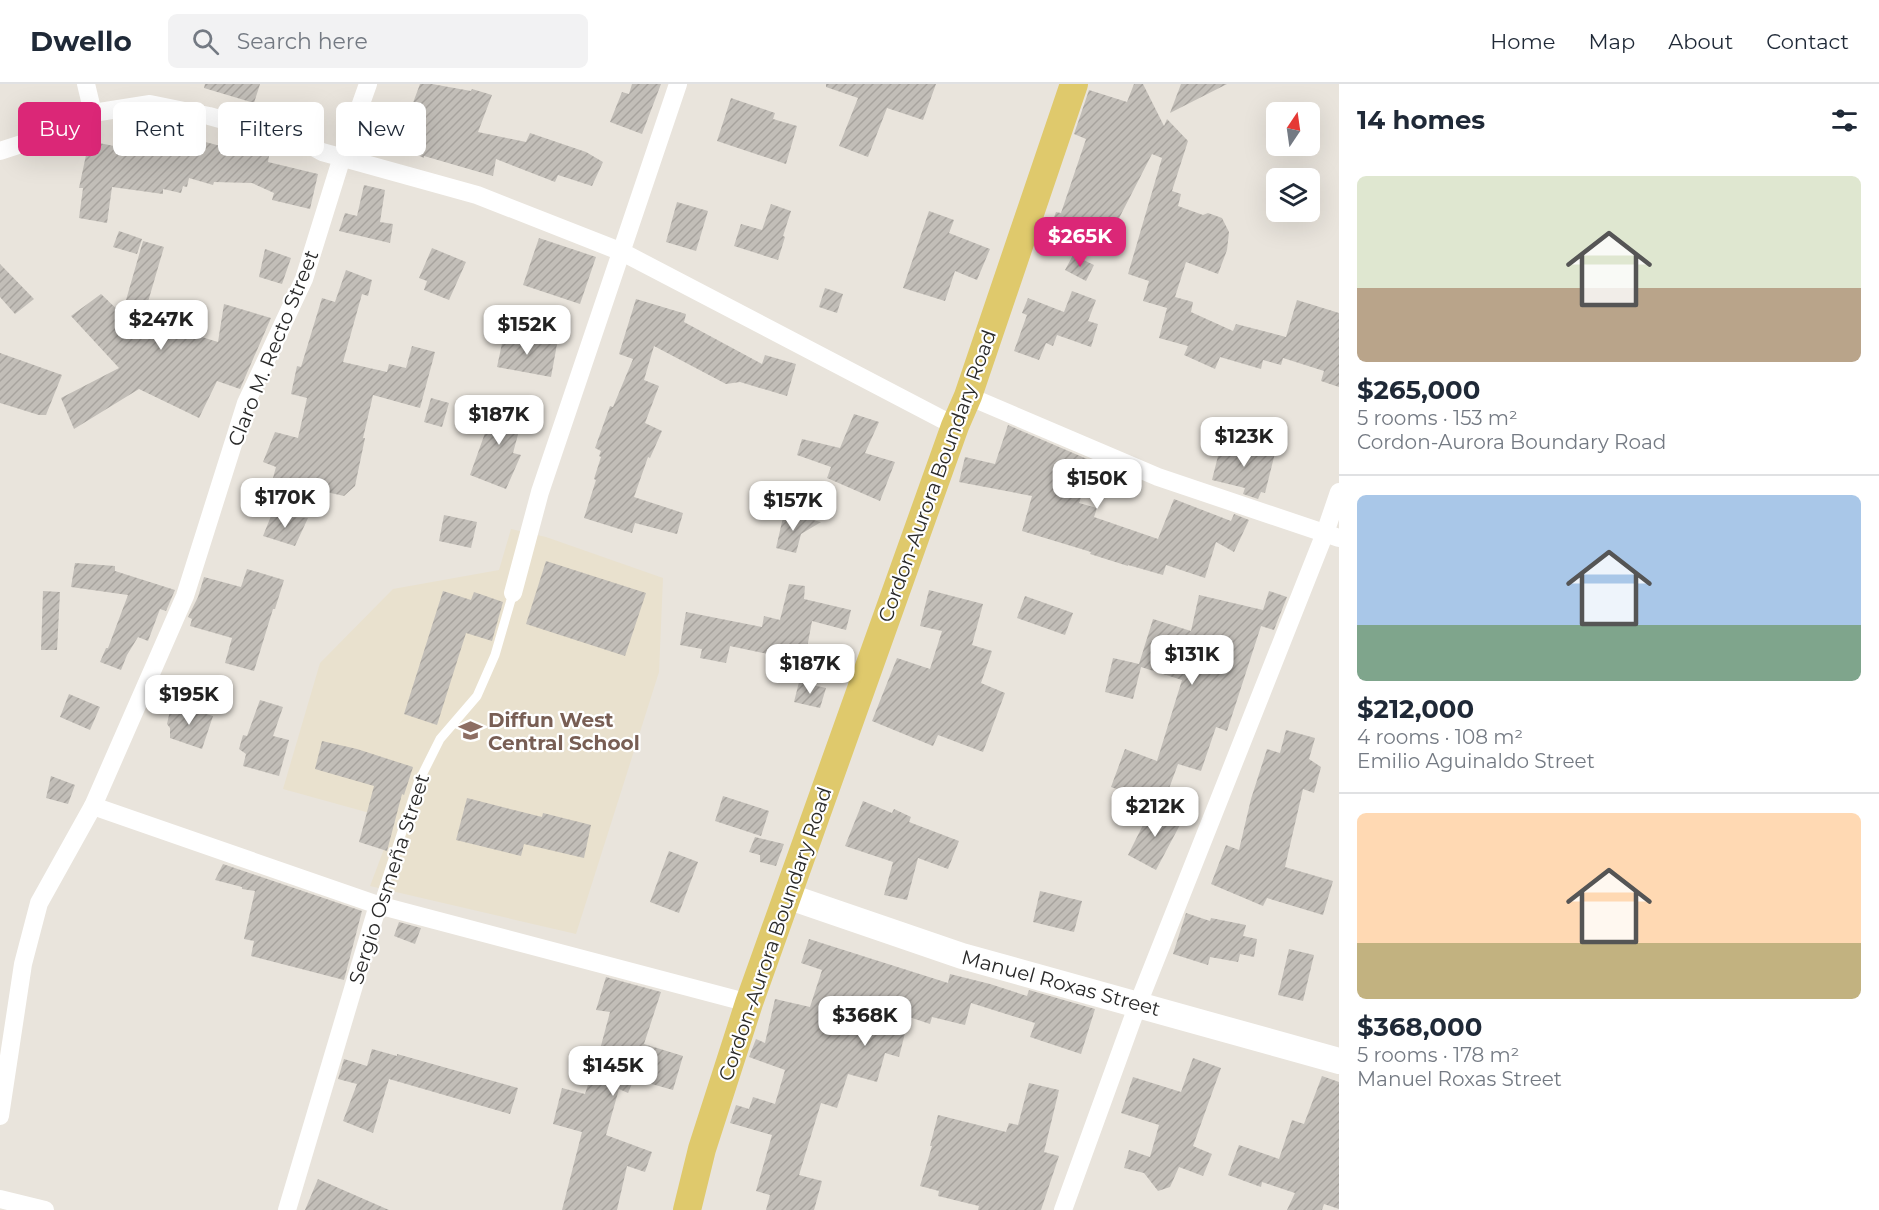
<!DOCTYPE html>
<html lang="en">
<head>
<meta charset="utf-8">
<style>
	body { margin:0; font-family:Montserrat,sans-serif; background:#f2f2f3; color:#1f2937; height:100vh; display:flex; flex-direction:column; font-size:22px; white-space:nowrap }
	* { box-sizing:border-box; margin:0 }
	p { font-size:20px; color:#747a83 }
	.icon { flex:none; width:33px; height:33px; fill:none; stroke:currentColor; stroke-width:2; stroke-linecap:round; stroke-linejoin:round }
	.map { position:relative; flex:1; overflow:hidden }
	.side { display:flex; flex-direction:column; background:#fff; width:540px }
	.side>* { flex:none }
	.banner { position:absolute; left:18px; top:18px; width:570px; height:54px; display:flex; gap:12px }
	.needle { width:39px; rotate:13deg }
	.tools { position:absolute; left:1266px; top:18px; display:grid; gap:12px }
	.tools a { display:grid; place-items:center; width:54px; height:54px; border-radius:9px; background:#fff; box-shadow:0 6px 24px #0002; font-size:30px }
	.price { position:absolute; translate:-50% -51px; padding:0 14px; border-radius:12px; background:#fff; color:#222; font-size:20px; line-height:39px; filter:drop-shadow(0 2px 3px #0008) }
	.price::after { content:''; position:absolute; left:50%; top:36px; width:18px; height:14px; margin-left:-9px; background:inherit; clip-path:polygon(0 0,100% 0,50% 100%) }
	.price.on { background:#db2777; color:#fff }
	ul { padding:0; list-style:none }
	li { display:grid; align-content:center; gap:12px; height:318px; padding:0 18px }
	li+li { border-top:2px solid #e0e1e3 }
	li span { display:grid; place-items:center; height:186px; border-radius:9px; color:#555 }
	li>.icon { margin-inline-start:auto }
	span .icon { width:108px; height:108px; fill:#fffc; stroke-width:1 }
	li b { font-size:26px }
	h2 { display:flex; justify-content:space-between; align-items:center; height:72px; padding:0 18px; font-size:26px }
	.chip { padding:0 21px; border-radius:9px; background:#fff; box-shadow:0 6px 24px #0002; font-size:21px; line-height:54px }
	.chip.on { background:#db2777; color:#fff }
	header { display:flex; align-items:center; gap:36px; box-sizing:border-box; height:84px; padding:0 30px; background:#fff; border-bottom:2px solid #e0e1e3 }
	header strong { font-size:28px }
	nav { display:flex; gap:33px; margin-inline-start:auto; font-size:21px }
	.search { width:420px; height:54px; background:#f2f2f3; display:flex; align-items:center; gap:15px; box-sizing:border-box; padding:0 21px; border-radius:9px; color:#747a83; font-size:22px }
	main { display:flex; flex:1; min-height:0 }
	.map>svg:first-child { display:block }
	.education { fill:#e9e1ce }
	.building { fill:url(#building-hatch) }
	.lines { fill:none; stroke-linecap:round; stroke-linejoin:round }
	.lane { stroke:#fff; stroke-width:9 }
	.street { stroke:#fff; stroke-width:18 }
	.secondary { stroke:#fff; stroke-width:26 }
	.primary { stroke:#dfc96c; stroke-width:28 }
	.labels { text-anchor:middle; stroke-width:4.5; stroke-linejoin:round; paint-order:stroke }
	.street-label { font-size:20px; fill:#292929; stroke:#fff }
	.education-label { font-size:20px; font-weight:bold; fill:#785e54; stroke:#fff; text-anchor:start }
</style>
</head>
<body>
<header>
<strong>Dwello</strong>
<div class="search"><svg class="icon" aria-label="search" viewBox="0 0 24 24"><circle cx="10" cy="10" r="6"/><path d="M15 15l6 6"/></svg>Search here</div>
<nav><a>Home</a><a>Map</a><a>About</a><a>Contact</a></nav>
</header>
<main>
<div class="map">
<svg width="1339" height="1126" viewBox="0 0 1339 1126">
	<defs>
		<pattern id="building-hatch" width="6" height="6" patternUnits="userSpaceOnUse" patternTransform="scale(1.5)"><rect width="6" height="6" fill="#c2beb8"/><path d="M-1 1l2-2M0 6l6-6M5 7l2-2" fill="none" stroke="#a7a39e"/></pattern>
	</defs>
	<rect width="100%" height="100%" fill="#e9e4dc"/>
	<path class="education" d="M 511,445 L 546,453 L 663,494 L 659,588 L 576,850 L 370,802 L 395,736 L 283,705 L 320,579 L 393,505 L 499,486 Z"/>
	<g class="building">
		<path d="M 205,0 L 260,0 L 254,19 L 204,4 Z"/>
		<path d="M 420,0 L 432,0 L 471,7 L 472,5 L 492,11 L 478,48 L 526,58 L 530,49 L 586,68 L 603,78 L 592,102 L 558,91 L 555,98 L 496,75 L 493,92 L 424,72 L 424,74 L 397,62 Z"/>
		<path d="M 632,0 L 661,0 L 642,50 L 610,38 L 622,8 L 629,10 Z"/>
		<path d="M 826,0 L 936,0 L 923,36 L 887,24 L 868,73 L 839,62 L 858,14 L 826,3 Z"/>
		<path d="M 1134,0 L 1143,0 L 1164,42 L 1167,35 L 1188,57 L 1172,107 L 1181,110 L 1178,122 L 1203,131 L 1208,129 L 1222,134 L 1229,148 L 1227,166 L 1218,190 L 1186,178 L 1175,213 L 1193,218 L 1191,228 L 1233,247 L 1236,240 L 1286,253 L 1297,216 L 1339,229 L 1339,303 L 1321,297 L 1324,287 L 1283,274 L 1281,281 L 1263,276 L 1261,285 L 1220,273 L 1215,285 L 1184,271 L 1188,262 L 1159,254 L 1167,224 L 1143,217 L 1149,197 L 1128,190 L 1162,74 L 1152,70 L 1113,146 L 1090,135 L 1075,169 L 1045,157 L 1056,128 L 1061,129 L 1086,55 L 1074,50 L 1089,6 L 1127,18 Z"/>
		<path d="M 1181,0 L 1227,0 L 1170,29 Z"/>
		<path d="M 731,14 L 775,29 L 773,35 L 797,42 L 786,80 L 717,57 Z"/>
		<path d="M 167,48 L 236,66 L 237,58 L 256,62 L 254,69 L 269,72 L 268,78 L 318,90 L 310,125 L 272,116 L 274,109 L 252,99 L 214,98 L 213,101 L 189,94 L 187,103 L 183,102 L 181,109 L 163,105 L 163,110 L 112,103 L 107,139 L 79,134 L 83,104 L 79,104 L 89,57 L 119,63 L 118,66 L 162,71 Z"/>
		<path d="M 364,101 L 385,106 L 380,138 L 393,140 L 390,159 L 339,147 L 345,129 L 357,132 Z"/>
		<path d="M 677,118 L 708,127 L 696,167 L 666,158 Z"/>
		<path d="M 771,120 L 791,127 L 783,152 L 785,153 L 778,176 L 734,162 L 741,140 L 762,146 Z"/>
		<path d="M 929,127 L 954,136 L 949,149 L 990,165 L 977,196 L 955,187 L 945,217 L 903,204 Z"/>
		<path d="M 119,147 L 142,155 L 137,170 L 113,163 Z"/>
		<path d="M 539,154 L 596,173 L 580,220 L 523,201 Z"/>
		<path d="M 143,157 L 164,163 L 143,235 L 218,258 L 224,220 L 271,234 L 240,305 L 217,297 L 199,334 L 139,305 L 74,345 L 61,314 L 119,284 L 71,232 L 101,210 L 122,230 Z"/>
		<path d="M 432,164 L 466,178 L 449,216 L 424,206 L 427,197 L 419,194 Z"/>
		<path d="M 265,165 L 291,174 L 282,200 L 259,193 Z"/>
		<path d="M 1073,171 L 1094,181 L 1086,197 L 1065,186 Z"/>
		<path d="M 0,180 L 34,215 L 15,230 L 0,213 Z"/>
		<path d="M 346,186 L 372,196 L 368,212 L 362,210 L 343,278 L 387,288 L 389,280 L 406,284 L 412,262 L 435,268 L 420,324 L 373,311 L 363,354 L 365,354 L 355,402 L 344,412 L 322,407 L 318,414 L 283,403 L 284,396 L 273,394 L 276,383 L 263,378 L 275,348 L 298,354 L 307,314 L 291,310 L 297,282 L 301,283 L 322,214 L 335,218 Z"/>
		<path d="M 825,204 L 843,210 L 837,229 L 819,223 Z"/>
		<path d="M 1072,207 L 1096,216 L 1088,237 L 1098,240 L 1091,263 L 1057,251 L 1053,262 L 1046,259 L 1039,276 L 1014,267 L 1027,231 L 1022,229 L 1028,214 L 1064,228 Z"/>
		<path d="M 636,215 L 686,230 L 684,238 L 762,280 L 765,271 L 796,280 L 787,312 L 740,298 L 726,300 L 654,262 L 644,296 L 659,302 L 645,339 L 662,347 L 650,374 L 648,373 L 634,413 L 683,429 L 677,450 L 635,439 L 632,449 L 584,434 L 596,396 L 594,395 L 601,373 L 599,372 L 601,367 L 595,364 L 610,322 L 613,323 L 633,275 L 619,270 Z"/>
		<path d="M 504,250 L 557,260 L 551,293 L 497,283 Z"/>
		<path d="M 0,269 L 62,291 L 46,331 L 39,331 L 0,319 Z"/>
		<path d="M 431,314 L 449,319 L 442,343 L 424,338 Z"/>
		<path d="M 490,318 L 524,328 L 513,369 L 521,371 L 506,405 L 470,391 L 485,349 L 482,349 Z"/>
		<path d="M 854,330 L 879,338 L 865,369 L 895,378 L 880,417 L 827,394 L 831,383 L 797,371 L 802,355 L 840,364 Z"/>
		<path d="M 1008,341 L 1094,378 L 1079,419 L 1097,424 L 1094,433 L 1158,455 L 1174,415 L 1231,437 L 1234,430 L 1249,436 L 1234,468 L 1216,458 L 1205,494 L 1166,481 L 1163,491 L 1128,481 L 1128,482 L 1090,470 L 1091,468 L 1022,447 L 1032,412 L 959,398 L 965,373 L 995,380 Z"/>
		<path d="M 1222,356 L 1275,369 L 1265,409 L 1261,408 L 1258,415 L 1243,410 L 1245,404 L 1212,396 Z"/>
		<path d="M 784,429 L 821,438 L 801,450 L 796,469 L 776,464 Z"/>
		<path d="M 444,431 L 477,438 L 471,464 L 439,457 Z"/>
		<path d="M 271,432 L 308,434 L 295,462 L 263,452 Z"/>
		<path d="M 546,477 L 646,509 L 625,572 L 526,540 Z"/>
		<path d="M 75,479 L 115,482 L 115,487 L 175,506 L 166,527 L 160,525 L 148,557 L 138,553 L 127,571 L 121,586 L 100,578 L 106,564 L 108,564 L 128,511 L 71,503 Z"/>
		<path d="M 247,485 L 284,496 L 275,525 L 273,525 L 254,587 L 225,579 L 232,554 L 190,542 L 192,535 L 188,533 L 198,513 L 204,493 L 241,503 Z"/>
		<path d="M 789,500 L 805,502 L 804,515 L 851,526 L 846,546 L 812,537 L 807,564 L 798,566 L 796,576 L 730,562 L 726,579 L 700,574 L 702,565 L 680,561 L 686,528 L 762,543 L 764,532 L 780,536 Z"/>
		<path d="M 929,506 L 983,520 L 972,561 L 992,567 L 981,599 L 1005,609 L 983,668 L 938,651 L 933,662 L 872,637 L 897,574 L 930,585 L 942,547 L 920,542 Z"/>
		<path d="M 43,507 L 60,508 L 57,566 L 41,566 Z"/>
		<path d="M 443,507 L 471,516 L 474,508 L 503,518 L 492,557 L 466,549 L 437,641 L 404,630 Z"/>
		<path d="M 1269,507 L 1287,513 L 1274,546 L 1261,542 L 1227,647 L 1216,643 L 1201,687 L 1178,680 L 1163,721 L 1111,703 L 1125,665 L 1157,677 L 1182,596 L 1141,583 L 1133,615 L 1105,608 L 1113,574 L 1139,580 L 1153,535 L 1191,547 L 1199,511 L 1263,526 Z"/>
		<path d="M 1025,512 L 1073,529 L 1065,551 L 1017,534 Z"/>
		<path d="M 799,598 L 826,604 L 820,624 L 794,618 Z"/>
		<path d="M 69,610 L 100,623 L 90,646 L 60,633 Z"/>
		<path d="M 260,616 L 283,623 L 273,652 L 289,656 L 279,692 L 243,682 L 246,670 L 239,665 L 243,651 L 247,652 Z"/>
		<path d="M 171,622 L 179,622 L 213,632 L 202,665 L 170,654 L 170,644 L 167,640 Z"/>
		<path d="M 1286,646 L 1315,654 L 1309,675 L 1321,683 L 1314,709 L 1303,705 L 1285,783 L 1333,797 L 1323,831 L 1267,814 L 1263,822 L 1211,800 L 1226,761 L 1239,766 L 1251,715 L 1267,665 L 1280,669 Z"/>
		<path d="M 322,657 L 357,665 L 413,683 L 404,711 L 402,710 L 387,767 L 359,758 L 374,702 L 315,685 Z"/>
		<path d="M 51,692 L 75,701 L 68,720 L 46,714 Z"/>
		<path d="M 723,712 L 769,727 L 761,752 L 715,737 Z"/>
		<path d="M 467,714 L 542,733 L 543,729 L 591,741 L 584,774 L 524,760 L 521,772 L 456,756 Z"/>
		<path d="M 863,717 L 892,729 L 894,725 L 911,733 L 909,738 L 959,757 L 948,785 L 918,774 L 907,816 L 884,811 L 893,778 L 845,762 Z"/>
		<path d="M 1153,721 L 1182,737 L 1156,786 L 1128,771 Z"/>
		<path d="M 755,753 L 784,760 L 776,782 L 760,778 L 760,771 L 749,768 Z"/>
		<path d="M 669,767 L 698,778 L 679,829 L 650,818 Z"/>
		<path d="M 223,780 L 362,827 L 344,896 L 251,872 L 254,857 L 244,855 L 255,807 L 242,805 L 242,803 L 215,796 Z"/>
		<path d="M 1040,807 L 1082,817 L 1074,848 L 1033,838 Z"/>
		<path d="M 1186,829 L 1210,837 L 1211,834 L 1246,841 L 1243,852 L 1257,855 L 1254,873 L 1240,870 L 1238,878 L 1210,873 L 1208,881 L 1173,870 Z"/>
		<path d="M 399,838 L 421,844 L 415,860 L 394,852 Z"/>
		<path d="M 809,855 L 948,899 L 950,890 L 990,900 L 1027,912 L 1029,906 L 1095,925 L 1081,970 L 1030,953 L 1035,939 L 971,919 L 965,941 L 932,933 L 930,940 L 909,933 L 899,973 L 885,969 L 877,998 L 848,990 L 837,1024 L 821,1019 L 799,1091 L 822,1097 L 814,1126 L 766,1126 L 770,1111 L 756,1107 L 772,1051 L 730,1039 L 736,1021 L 749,1025 L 753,1013 L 775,1020 L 785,986 L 749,973 L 756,955 L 765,959 L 775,915 L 810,923 L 822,886 L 801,879 Z"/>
		<path d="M 1289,865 L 1314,871 L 1303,917 L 1278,911 Z"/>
		<path d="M 606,893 L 661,908 L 644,960 L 683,972 L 673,1006 L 634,995 L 628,1009 L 619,1005 L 606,1051 L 652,1068 L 645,1088 L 627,1082 L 617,1126 L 562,1126 L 582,1048 L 553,1040 L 562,1004 L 585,1010 L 597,973 L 598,973 L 610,928 L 596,926 Z"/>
		<path d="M 372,965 L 397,972 L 397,970 L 518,1004 L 510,1030 L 389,995 L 373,1049 L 343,1037 L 357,1000 L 338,995 L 344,975 L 367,982 Z"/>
		<path d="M 1193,974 L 1221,984 L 1193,1062 L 1212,1070 L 1203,1092 L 1179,1083 L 1170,1103 L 1158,1107 L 1144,1089 L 1124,1084 L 1129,1066 L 1150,1073 L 1159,1041 L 1121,1029 L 1133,993 L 1181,1008 Z"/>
		<path d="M 1322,992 L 1339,998 L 1339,1125 L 1324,1120 L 1322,1126 L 1287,1126 L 1295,1109 L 1262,1098 L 1261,1103 L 1228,1091 L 1239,1061 L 1279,1075 L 1292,1036 L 1304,1040 Z"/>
		<path d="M 1029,999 L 1059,1006 L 1044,1068 L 1059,1072 L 1041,1126 L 978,1126 L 979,1122 L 938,1112 L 939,1107 L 920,1102 L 932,1062 L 930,1062 L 938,1031 L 1006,1048 L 1009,1039 L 1018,1041 Z"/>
		<path d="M 318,1095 L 389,1126 L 305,1126 Z"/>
	</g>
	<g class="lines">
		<path class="lane" d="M 378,821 L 418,699 L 440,655 L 477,612 L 495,571 L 513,509"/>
		<g class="street">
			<path d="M 86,0 L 93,29"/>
			<path d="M 0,67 L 40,54 L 93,29 L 150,20 L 209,32 L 267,48 L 281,55 L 313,63 L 322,68 L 477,111 L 622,168 L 955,342"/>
			<path d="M 968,312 L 1158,393 L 1339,454"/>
			<path d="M 513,509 L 540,408 L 678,0"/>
			<path d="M 93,722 L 378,821 L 749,919"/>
			<path d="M 0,1032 L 23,880 L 39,819 L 93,722 L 185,512 L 246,319 L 304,195 L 342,73 L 368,0"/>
			<path d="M 0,1115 L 45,1126"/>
			<path d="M 287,1126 L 378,821"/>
			<path d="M 1063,1126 L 1138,920 L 1325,449 L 1339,408"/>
		</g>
		<path class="secondary" d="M 787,812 L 962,872 L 1339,977"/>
		<path class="primary" d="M 687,1126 L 702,1065 L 749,919 L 955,342 L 968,312 L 1074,0"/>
	</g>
	<defs>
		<symbol id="school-bare" viewBox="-9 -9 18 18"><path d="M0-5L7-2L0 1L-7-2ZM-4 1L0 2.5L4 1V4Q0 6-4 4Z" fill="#8d6e63" stroke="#fff" stroke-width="2.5" paint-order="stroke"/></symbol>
	</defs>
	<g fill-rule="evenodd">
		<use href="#school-bare" x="454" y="630" width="33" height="33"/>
	</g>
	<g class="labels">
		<g class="street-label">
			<text transform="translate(273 264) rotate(-68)" y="7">Claro M. Recto Street</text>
			<text transform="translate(937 392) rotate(-70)" y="7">Cordon-Aurora Boundary Road</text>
			<text transform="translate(389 795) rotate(-72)" y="7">Sergio Osmeña Street</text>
			<text transform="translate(775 850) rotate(-71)" y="7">Cordon-Aurora Boundary Road</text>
			<text transform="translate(1061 899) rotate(15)" y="7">Manuel Roxas Street</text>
		</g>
		<g class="education-label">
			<text x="488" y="643">Diffun West<tspan x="488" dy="23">Central School</tspan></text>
		</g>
	</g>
</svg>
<div class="tools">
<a><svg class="needle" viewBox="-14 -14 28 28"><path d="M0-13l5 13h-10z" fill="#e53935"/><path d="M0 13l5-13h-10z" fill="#747a83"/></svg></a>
<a><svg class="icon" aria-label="layers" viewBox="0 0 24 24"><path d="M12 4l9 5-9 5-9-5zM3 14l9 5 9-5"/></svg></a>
</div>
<b class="price on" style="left:1080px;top:184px">$265K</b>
<b class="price" style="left:161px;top:267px">$247K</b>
<b class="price" style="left:527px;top:272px">$152K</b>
<b class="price" style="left:499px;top:362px">$187K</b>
<b class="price" style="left:1244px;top:384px">$123K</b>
<b class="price" style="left:1097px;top:426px">$150K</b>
<b class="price" style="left:285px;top:445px">$170K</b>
<b class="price" style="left:793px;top:448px">$157K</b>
<b class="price" style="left:1192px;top:602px">$131K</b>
<b class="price" style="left:810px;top:611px">$187K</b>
<b class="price" style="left:189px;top:642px">$195K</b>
<b class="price" style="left:1155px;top:754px">$212K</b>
<b class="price" style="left:865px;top:963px">$368K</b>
<b class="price" style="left:613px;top:1013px">$145K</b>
<div class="banner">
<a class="chip on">Buy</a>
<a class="chip">Rent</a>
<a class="chip">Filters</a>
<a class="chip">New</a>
</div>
</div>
<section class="side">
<h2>14 homes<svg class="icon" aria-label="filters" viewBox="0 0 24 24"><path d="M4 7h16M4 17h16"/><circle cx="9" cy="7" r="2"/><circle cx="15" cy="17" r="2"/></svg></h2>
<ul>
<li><span style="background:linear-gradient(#dfe7d0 60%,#b9a48a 0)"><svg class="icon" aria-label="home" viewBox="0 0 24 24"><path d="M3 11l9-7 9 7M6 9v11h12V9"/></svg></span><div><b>$265,000</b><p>5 rooms · 153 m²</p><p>Cordon-Aurora Boundary Road</p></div></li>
<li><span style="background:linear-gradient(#a9c7e8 70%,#7fa58c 0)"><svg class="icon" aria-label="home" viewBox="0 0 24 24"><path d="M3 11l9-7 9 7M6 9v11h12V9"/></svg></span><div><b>$212,000</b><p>4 rooms · 108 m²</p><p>Emilio Aguinaldo Street</p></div></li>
<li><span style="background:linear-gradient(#ffd9b3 70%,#c2b280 0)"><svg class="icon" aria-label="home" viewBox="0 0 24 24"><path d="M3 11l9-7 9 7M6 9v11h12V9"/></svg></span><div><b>$368,000</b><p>5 rooms · 178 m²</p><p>Manuel Roxas Street</p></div></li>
</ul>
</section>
</main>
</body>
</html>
